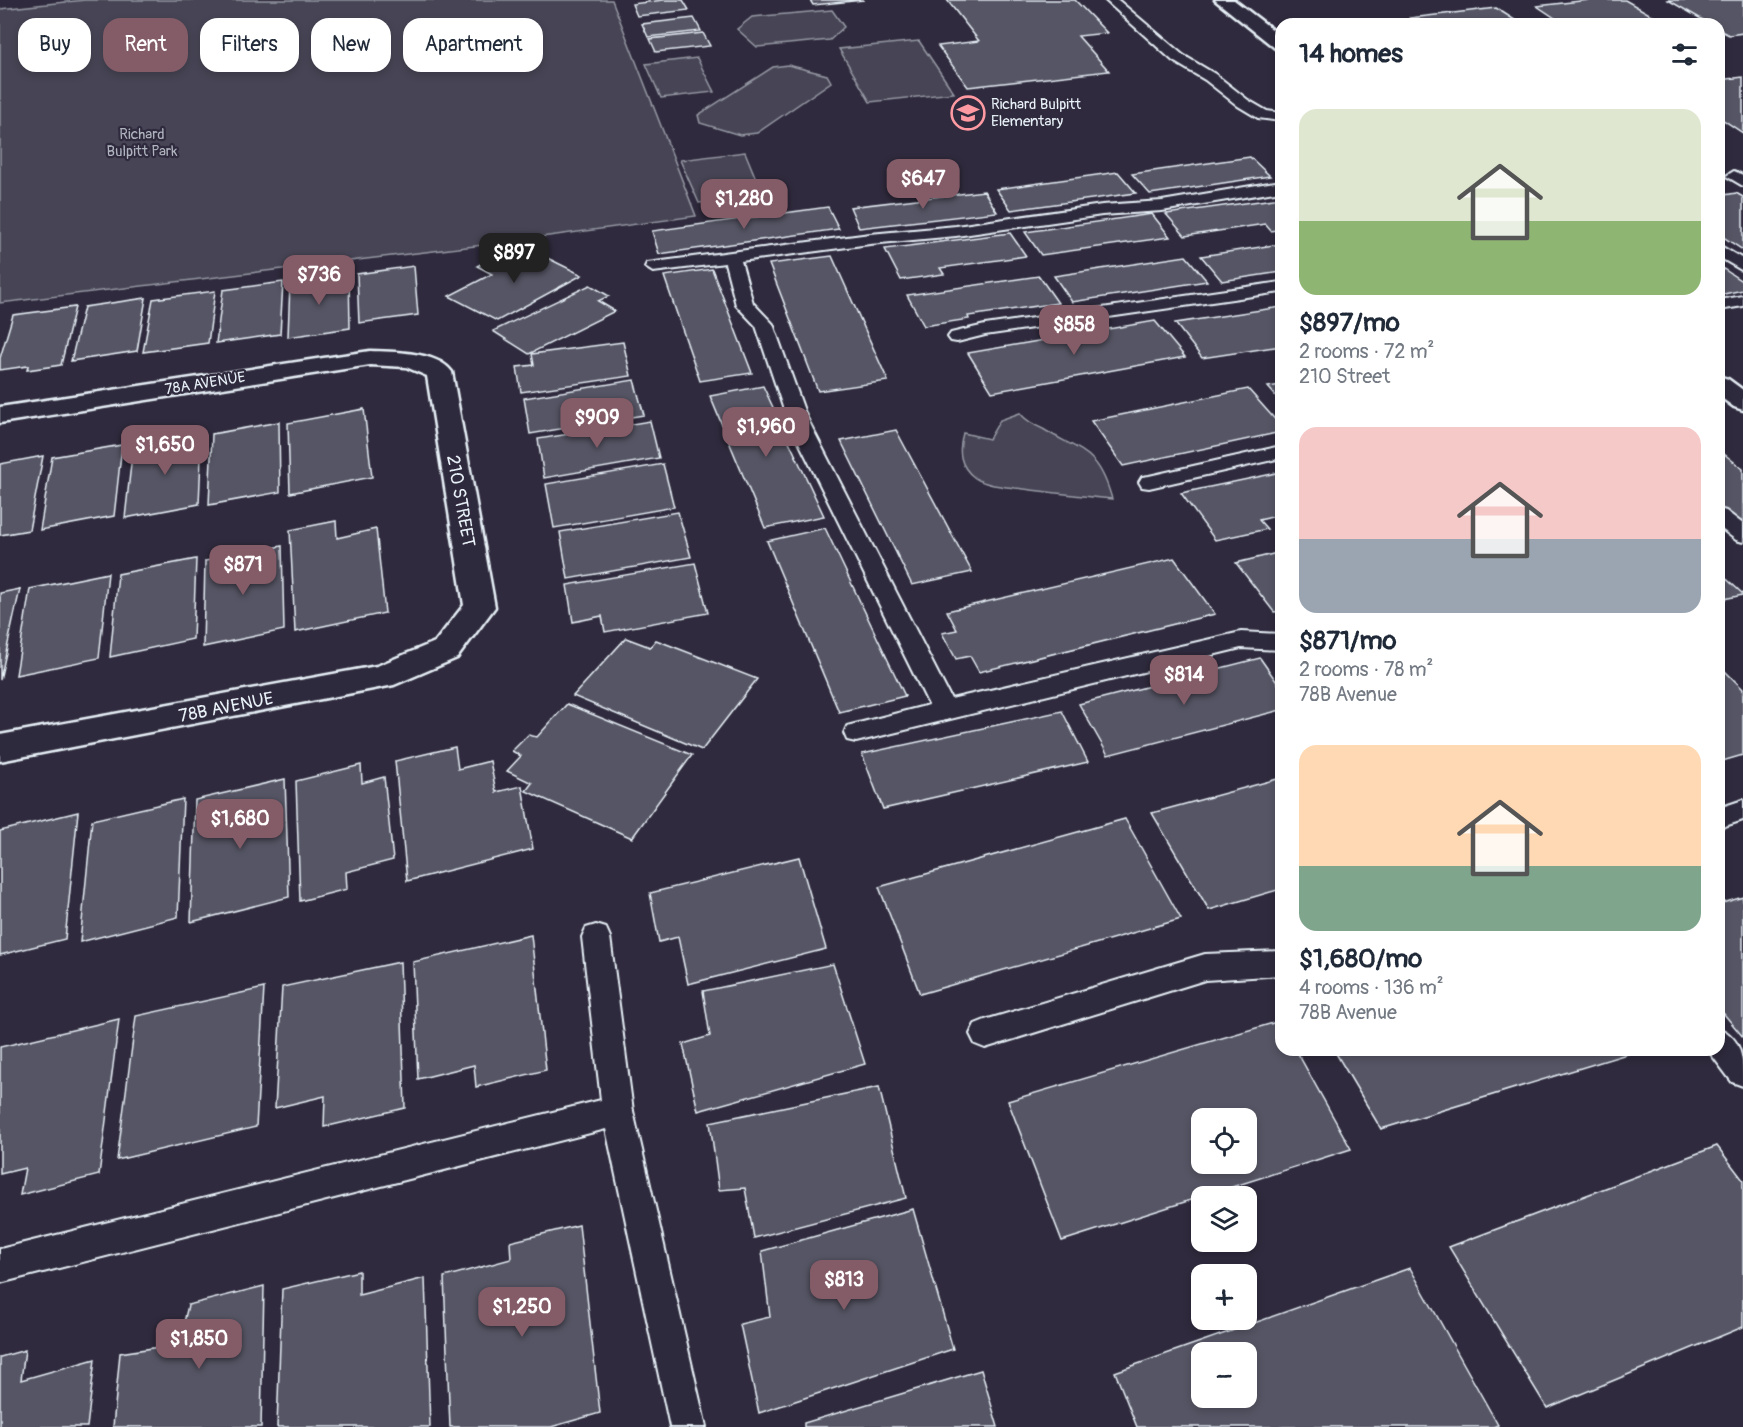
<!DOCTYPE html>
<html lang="en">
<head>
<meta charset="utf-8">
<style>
	body { margin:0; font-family:Pangolin,sans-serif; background:#f2f2f3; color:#1f2937; height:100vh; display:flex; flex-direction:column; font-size:22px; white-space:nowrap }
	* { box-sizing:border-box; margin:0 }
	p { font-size:20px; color:#747a83 }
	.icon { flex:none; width:33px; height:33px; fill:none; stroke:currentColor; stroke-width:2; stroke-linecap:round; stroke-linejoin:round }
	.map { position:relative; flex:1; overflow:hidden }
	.drawer { position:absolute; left:1275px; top:18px; width:450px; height:1038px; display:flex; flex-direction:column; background:#fff; border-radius:18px; box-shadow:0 3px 9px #0003 }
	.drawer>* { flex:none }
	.top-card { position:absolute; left:18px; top:18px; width:570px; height:54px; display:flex; gap:12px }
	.buttons { position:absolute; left:1191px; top:1108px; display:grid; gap:12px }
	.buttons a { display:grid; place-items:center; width:66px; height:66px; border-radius:12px; background:#fff; box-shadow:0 3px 9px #0003; font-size:30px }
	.price { position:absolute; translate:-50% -51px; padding:0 14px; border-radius:12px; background:#845c67; color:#fff; font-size:20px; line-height:39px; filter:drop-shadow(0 2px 3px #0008) }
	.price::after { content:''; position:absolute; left:50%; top:36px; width:18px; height:14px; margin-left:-9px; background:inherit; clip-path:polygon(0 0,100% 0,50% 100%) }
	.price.current { background:#222; color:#fff }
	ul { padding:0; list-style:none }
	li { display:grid; align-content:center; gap:12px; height:318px; padding:0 24px }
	li span { display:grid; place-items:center; height:186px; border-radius:18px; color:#555 }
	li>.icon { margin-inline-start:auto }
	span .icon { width:108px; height:108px; fill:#fffc; stroke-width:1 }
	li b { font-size:26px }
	h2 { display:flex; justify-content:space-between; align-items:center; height:72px; padding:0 24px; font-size:26px }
	.pill { padding:0 21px; border-radius:18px; background:#fff; box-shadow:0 3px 9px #0003; font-size:21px; line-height:54px }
	.pill.current { background:#845c67; color:#fff }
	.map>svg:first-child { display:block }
	.green { fill:#464455; stroke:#979aa6; stroke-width:1.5 }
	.building { fill:#575565; stroke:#e8f1f8; stroke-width:1.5; fill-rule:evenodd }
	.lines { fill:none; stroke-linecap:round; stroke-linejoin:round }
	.lane-casing { stroke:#e8f1f8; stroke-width:4 }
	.street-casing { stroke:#e8f1f8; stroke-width:5 }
	.secondary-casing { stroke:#e8f1f8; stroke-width:5 }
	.lane { fill:#2f2a3d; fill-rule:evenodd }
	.street { fill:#2f2a3d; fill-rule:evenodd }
	.secondary { fill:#2f2a3d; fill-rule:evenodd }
	.labels { text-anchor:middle; stroke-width:4.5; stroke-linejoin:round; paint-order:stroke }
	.far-poi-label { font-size:15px; fill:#e8f1f8; stroke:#2f2a3d; text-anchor:start }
	.far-park-label { font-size:15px; fill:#afb4bf; stroke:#2f2a3d }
	.far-street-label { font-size:15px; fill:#e8f1f8; stroke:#2f2a3d }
	.street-label { font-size:18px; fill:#e8f1f8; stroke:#2f2a3d }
</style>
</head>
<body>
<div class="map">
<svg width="1743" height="1427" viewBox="0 0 1743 1427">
	<rect width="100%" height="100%" fill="#2f2a3d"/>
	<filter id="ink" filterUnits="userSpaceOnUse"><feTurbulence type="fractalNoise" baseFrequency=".0167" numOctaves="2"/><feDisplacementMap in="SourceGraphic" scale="12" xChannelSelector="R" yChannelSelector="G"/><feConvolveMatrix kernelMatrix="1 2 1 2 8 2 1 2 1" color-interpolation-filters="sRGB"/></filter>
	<g filter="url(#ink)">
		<g class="green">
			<path d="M 85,0 L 612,0 L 696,216 L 475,246 L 0,303 L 0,9 Z"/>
			<path d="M 832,10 L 844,27 L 830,40 L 757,47 L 737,29 L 752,17 Z"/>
			<path d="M 919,41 L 954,93 L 870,102 L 839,49 Z"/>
			<path d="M 697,58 L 714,92 L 661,98 L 646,64 Z"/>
			<path d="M 788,65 L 827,75 L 831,82 L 757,133 L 740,135 L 700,123 L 698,115 L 773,67 Z"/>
			<path d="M 745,152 L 761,191 L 752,197 L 699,203 L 680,160 Z"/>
			<path d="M 1020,413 C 1026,421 1034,425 1043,429 C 1082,453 1098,449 1112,499 C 1079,496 1048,492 1015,488 C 1002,486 987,486 975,478 C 959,466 958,451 963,433 L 989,439 L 1000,420 Z"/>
		</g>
		<g class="building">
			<path d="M 663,0 L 683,0 L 689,10 L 637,16 L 632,4 Z"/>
			<path d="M 810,0 L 864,0 L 813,5 Z"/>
			<path d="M 947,0 L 1075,0 L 1107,33 L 1078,36 L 1109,71 L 968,87 L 938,46 L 979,41 Z"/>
			<path d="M 1589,0 L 1625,0 L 1667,24 L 1564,24 L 1537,6 Z"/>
			<path d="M 1668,0 L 1743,0 L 1743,33 L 1729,35 L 1719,30 L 1719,24 L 1710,24 Z"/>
			<path d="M 1496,8 L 1521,24 L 1419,24 L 1410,18 Z"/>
			<path d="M 694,18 L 701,31 L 648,37 L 642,24 Z"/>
			<path d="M 703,33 L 710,46 L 656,52 L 650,39 Z"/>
			<path d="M 1743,77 L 1743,133 L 1719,117 L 1719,80 Z"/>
			<path d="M 1250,157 L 1270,176 L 1150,194 L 1132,174 Z"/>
			<path d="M 1118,172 L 1136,193 L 1011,210 L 996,189 Z"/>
			<path d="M 984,191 L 997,212 L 859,228 L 850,207 Z"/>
			<path d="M 1736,193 L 1743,197 L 1743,250 L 1719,234 L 1719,196 Z"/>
			<path d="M 1281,198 L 1281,229 L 1271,231 L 1265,224 L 1185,236 L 1166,214 Z"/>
			<path d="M 828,207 L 839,229 L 659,254 L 652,231 Z"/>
			<path d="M 1152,214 L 1170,237 L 1041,255 L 1025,232 Z"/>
			<path d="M 1010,233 L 1026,256 L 940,268 L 944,274 L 901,280 L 885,249 Z"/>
			<path d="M 1281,244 L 1281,272 L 1222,281 L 1201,256 Z"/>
			<path d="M 529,249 L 582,275 L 497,321 L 449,296 L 492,274 L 477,266 L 493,257 L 504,263 Z"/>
			<path d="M 832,256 L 888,381 L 818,391 L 769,264 Z"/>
			<path d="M 1186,256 L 1207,281 L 1072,302 L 1054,276 Z"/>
			<path d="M 414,266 L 418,315 L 359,323 L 357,274 Z"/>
			<path d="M 1719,266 L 1743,282 L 1743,290 L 1719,295 Z"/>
			<path d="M 712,269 L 752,373 L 700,381 L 664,276 Z"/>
			<path d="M 349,275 L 350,328 L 288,337 L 290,283 Z"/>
			<path d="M 1039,276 L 1058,303 L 968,316 L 969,319 L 924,326 L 907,295 Z"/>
			<path d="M 283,282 L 280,334 L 216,343 L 223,290 Z"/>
			<path d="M 590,285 L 609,296 L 598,301 L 615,311 L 529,354 L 493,331 Z"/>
			<path d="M 215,291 L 208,343 L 143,352 L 153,299 Z"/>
			<path d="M 146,298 L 137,351 L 71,361 L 84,307 Z"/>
			<path d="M 75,307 L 61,365 L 27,370 L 28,366 L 0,370 L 0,358 L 13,315 Z"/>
			<path d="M 1281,307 L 1281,346 L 1202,358 L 1175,323 Z"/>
			<path d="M 1155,321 L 1185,357 L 992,392 L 968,353 Z"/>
			<path d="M 623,342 L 631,376 L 521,392 L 517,367 L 534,365 L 532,354 Z"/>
			<path d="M 634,380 L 644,415 L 530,434 L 524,398 Z"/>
			<path d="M 1281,385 L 1281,402 L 1268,387 Z"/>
			<path d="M 763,386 L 824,516 L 765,528 L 710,396 Z"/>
			<path d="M 1248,389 L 1281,426 L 1281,432 L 1123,466 L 1091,421 Z"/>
			<path d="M 364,409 L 372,477 L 290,493 L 288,423 Z"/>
			<path d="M 650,421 L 659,458 L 544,478 L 538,439 Z"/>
			<path d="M 279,422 L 280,492 L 209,505 L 212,434 Z"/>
			<path d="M 896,430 L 972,572 L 912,585 L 841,441 Z"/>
			<path d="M 202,434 L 199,504 L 125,518 L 133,446 Z"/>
			<path d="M 122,445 L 114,516 L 40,530 L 52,457 Z"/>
			<path d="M 1719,450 L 1743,469 L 1743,532 L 1719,512 Z"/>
			<path d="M 43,456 L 29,530 L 0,535 L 0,464 Z"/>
			<path d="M 663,464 L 674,507 L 554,528 L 546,484 Z"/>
			<path d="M 1281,472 L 1281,515 L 1259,520 L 1267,529 L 1215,540 L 1181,493 Z"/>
			<path d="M 678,512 L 691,557 L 568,579 L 560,532 Z"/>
			<path d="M 336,521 L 337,538 L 376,529 L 385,613 L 295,632 L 290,530 Z"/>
			<path d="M 825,528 L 905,696 L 839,712 L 767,541 Z"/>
			<path d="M 282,546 L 284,630 L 203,647 L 205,561 Z"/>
			<path d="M 1281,552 L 1281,611 L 1274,612 L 1236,563 Z"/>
			<path d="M 1174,558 L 1215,614 L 979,672 L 970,656 L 956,659 L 942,633 L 957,630 L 947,611 Z"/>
			<path d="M 196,559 L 193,639 L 110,657 L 118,574 Z"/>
			<path d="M 695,563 L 708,613 L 605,632 L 602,616 L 573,622 L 567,585 Z"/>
			<path d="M 1719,572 L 1743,594 L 1743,595 L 1719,600 Z"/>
			<path d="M 108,573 L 99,658 L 16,675 L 30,589 Z"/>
			<path d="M 20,589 L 0,680 L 0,593 Z"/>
			<path d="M 626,638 L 650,647 L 656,640 L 757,679 L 702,750 L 573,696 Z"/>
			<path d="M 1260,658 L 1281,688 L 1281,710 L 1108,755 L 1079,704 Z"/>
			<path d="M 1719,665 L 1743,689 L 1743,755 L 1719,762 Z"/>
			<path d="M 567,704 L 692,755 L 632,838 L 526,791 L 532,783 L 507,771 L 521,756 L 512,751 L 528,735 L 537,737 Z"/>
			<path d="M 1062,711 L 1088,762 L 883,809 L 862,754 Z"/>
			<path d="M 455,747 L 458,769 L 490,761 L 496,792 L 522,786 L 533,849 L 407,881 L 395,761 Z"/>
			<path d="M 361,765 L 362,783 L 384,777 L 393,860 L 346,872 L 347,889 L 300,901 L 296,781 Z"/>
			<path d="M 1281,778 L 1281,889 L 1209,910 L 1152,813 Z"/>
			<path d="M 285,779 L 289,897 L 191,922 L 195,800 Z"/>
			<path d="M 183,799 L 178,917 L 80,942 L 92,820 Z"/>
			<path d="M 78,812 L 65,939 L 0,955 L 0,831 Z"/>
			<path d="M 1125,819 L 1181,919 L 920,994 L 879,887 Z"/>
			<path d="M 799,857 L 826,949 L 688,984 L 678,937 L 659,942 L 650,893 Z"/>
			<path d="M 1743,897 L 1743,1037 L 1719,1008 L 1719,904 Z"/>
			<path d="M 531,935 L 546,1070 L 476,1087 L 474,1065 L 418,1079 L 413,962 Z"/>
			<path d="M 400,962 L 405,1108 L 324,1127 L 325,1096 L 275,1108 L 282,987 Z"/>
			<path d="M 833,964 L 865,1064 L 698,1111 L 683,1044 L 710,1036 L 703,991 Z"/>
			<path d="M 264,988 L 256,1127 L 117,1160 L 136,1016 Z"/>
			<path d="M 119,1019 L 99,1175 L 20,1195 L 25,1168 L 0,1174 L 0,1047 Z"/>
			<path d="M 1280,1021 L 1281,1050 L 1296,1050 L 1351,1149 L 1062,1241 L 1008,1101 ZM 1202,1119 L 1246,1119 L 1246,1164 L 1202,1164 Z"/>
			<path d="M 1334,1050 L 1640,1050 L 1381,1129 Z"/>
			<path d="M 879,1087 L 906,1198 L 754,1238 L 745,1188 L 719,1190 L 710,1122 Z"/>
			<path d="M 1717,1146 L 1743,1180 L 1743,1327 L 1547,1408 L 1449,1247 Z"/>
			<path d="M 913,1209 L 953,1349 L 759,1413 L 740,1324 L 770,1317 L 762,1251 Z"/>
			<path d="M 579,1225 L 600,1413 L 551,1427 L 450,1427 L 444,1277 L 511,1259 L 510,1242 Z"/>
			<path d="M 1410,1268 L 1498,1425 L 1493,1427 L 1137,1427 L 1115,1372 ZM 1202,1353 L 1246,1353 L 1246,1398 L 1202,1398 Z"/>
			<path d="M 359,1271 L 359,1295 L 425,1278 L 430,1427 L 277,1427 L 282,1289 Z"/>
			<path d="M 264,1286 L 261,1427 L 113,1427 L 120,1353 L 179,1344 L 188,1305 Z"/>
			<path d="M 25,1350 L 21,1380 L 95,1359 L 87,1427 L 0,1427 L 0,1357 Z"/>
			<path d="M 981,1370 L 998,1427 L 804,1427 L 804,1423 Z"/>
		</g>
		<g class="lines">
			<defs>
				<g id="lane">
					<path d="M 1105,0 L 1118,0 L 1183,55 L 1215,74 L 1248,100 L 1267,111 L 1281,113 L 1281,121 L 1258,118 L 1238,106 L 1205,80 L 1173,61 Z"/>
					<path d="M 1734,171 L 1743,175 L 1743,186 L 1726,176 Z"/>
					<path d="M 1281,181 L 1281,191 L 1162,211 L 1102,215 L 956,236 L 870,244 L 741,261 L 753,303 L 773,324 L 806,416 L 951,699 L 1241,632 L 1281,634 L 1281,650 L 1241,648 L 856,742 L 847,740 L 844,733 L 847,726 L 929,705 L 786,416 L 756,326 L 736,305 L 725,263 L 653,272 L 645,267 L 647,263 L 870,234 L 956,226 L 1102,205 L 1162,201 Z"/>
					<path d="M 1719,245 L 1743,259 L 1743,271 L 1719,257 Z"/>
					<path d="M 1281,282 L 1281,292 L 985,335 L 957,342 L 951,341 L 948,337 L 951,333 L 985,325 Z"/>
					<path d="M 1743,296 L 1743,306 L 1719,310 L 1719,300 Z"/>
					<path d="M 1281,446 L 1281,458 L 1149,488 L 1142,487 L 1139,482 L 1142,477 L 1149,476 Z"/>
					<path d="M 1719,509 L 1726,511 L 1743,524 L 1743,542 L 1736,540 L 1719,527 Z"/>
					<path d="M 1743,800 L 1743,820 L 1719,828 L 1719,808 Z"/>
					<path d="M 596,925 L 606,928 L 610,937 L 633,1111 L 706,1427 L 670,1427 L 606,1129 L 0,1283 L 0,1249 L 601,1100 L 582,937 L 586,928 Z"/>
					<path d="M 1281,951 L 1281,975 L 1205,980 L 985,1048 L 975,1044 L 970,1034 L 975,1024 L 985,1020 L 1205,954 Z"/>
					<path d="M 1719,1028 C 1743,1039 1743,1060 1743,1086 L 1732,1082 L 1708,1050 L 1719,1050 Z"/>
				</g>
				<path id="street" d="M 370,351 C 393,352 437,351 452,372 L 495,607 L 457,658 L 394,685 L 0,761 L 0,735 L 377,666 L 435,642 L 464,605 L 427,376 L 406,367 L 370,365 L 0,423 L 0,407 Z"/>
				<g id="secondary">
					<path d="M 1215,0 L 1234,0 L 1281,36 L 1281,49 L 1275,48 Z"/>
					<path d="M 1719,376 L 1728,379 L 1743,390 L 1743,410 L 1734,407 L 1719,396 Z"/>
				</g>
			</defs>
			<use href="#lane" class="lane-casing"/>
			<use href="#street" class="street-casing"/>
			<use href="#secondary" class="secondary-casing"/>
			<use href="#lane" class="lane"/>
			<use href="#street" class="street"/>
			<use href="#secondary" class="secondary"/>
		</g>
	</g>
	<defs>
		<symbol id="school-ring" viewBox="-11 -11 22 22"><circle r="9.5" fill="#2f2a3d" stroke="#ff9aa2" stroke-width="1.5"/><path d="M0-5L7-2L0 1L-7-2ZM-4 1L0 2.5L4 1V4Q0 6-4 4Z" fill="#ff9aa2"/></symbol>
	</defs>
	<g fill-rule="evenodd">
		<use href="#school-ring" x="949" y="94" width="38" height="38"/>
	</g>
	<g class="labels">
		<g class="far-poi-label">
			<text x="991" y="109">Richard Bulpitt<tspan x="991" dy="17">Elementary</tspan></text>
		</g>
		<g class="far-park-label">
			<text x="142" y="139">Richard<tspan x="142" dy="17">Bulpitt Park</tspan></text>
		</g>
		<g class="far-street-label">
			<text transform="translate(205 383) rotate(-9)" y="5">78A AVENUE</text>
		</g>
		<g class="street-label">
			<text transform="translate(461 501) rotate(80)" y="6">210 STREET</text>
			<text transform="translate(226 707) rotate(-11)" y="6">78B AVENUE</text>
		</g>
	</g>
</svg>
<div class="buttons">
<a><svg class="icon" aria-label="locate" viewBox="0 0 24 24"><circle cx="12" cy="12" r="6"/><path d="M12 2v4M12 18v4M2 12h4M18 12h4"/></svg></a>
<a><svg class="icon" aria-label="layers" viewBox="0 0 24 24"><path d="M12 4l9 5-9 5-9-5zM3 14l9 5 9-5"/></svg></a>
<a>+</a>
<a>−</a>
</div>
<b class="price" style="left:923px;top:210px">$647</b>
<b class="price" style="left:744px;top:230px">$1,280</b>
<b class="price current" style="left:514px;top:284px">$897</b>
<b class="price" style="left:319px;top:306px">$736</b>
<b class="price" style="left:1074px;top:356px">$858</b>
<b class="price" style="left:597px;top:449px">$909</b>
<b class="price" style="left:766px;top:458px">$1,960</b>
<b class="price" style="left:165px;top:476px">$1,650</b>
<b class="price" style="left:243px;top:596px">$871</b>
<b class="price" style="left:1184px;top:706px">$814</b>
<b class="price" style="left:240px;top:850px">$1,680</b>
<b class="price" style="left:844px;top:1311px">$813</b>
<b class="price" style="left:522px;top:1338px">$1,250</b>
<b class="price" style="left:199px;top:1370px">$1,850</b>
<div class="top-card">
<a class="pill">Buy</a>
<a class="pill current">Rent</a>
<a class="pill">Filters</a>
<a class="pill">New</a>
<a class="pill">Apartment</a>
</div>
<section class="drawer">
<h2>14 homes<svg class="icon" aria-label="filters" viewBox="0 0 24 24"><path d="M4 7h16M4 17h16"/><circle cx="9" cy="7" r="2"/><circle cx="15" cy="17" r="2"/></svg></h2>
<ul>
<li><span style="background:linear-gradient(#dfe7d0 60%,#8fb573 0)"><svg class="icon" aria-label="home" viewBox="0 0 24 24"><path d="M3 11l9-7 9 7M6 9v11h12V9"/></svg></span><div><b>$897/mo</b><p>2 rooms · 72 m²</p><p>210 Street</p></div></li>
<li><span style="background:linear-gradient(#f6c9c9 60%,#9aa5b1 0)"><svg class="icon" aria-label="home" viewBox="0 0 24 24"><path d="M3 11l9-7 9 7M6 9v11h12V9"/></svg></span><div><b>$871/mo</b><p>2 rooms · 78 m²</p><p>78B Avenue</p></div></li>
<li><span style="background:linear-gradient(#ffd9b3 65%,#7fa58c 0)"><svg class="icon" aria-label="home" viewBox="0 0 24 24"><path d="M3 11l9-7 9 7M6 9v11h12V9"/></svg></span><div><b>$1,680/mo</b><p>4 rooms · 136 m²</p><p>78B Avenue</p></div></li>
</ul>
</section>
</div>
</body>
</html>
